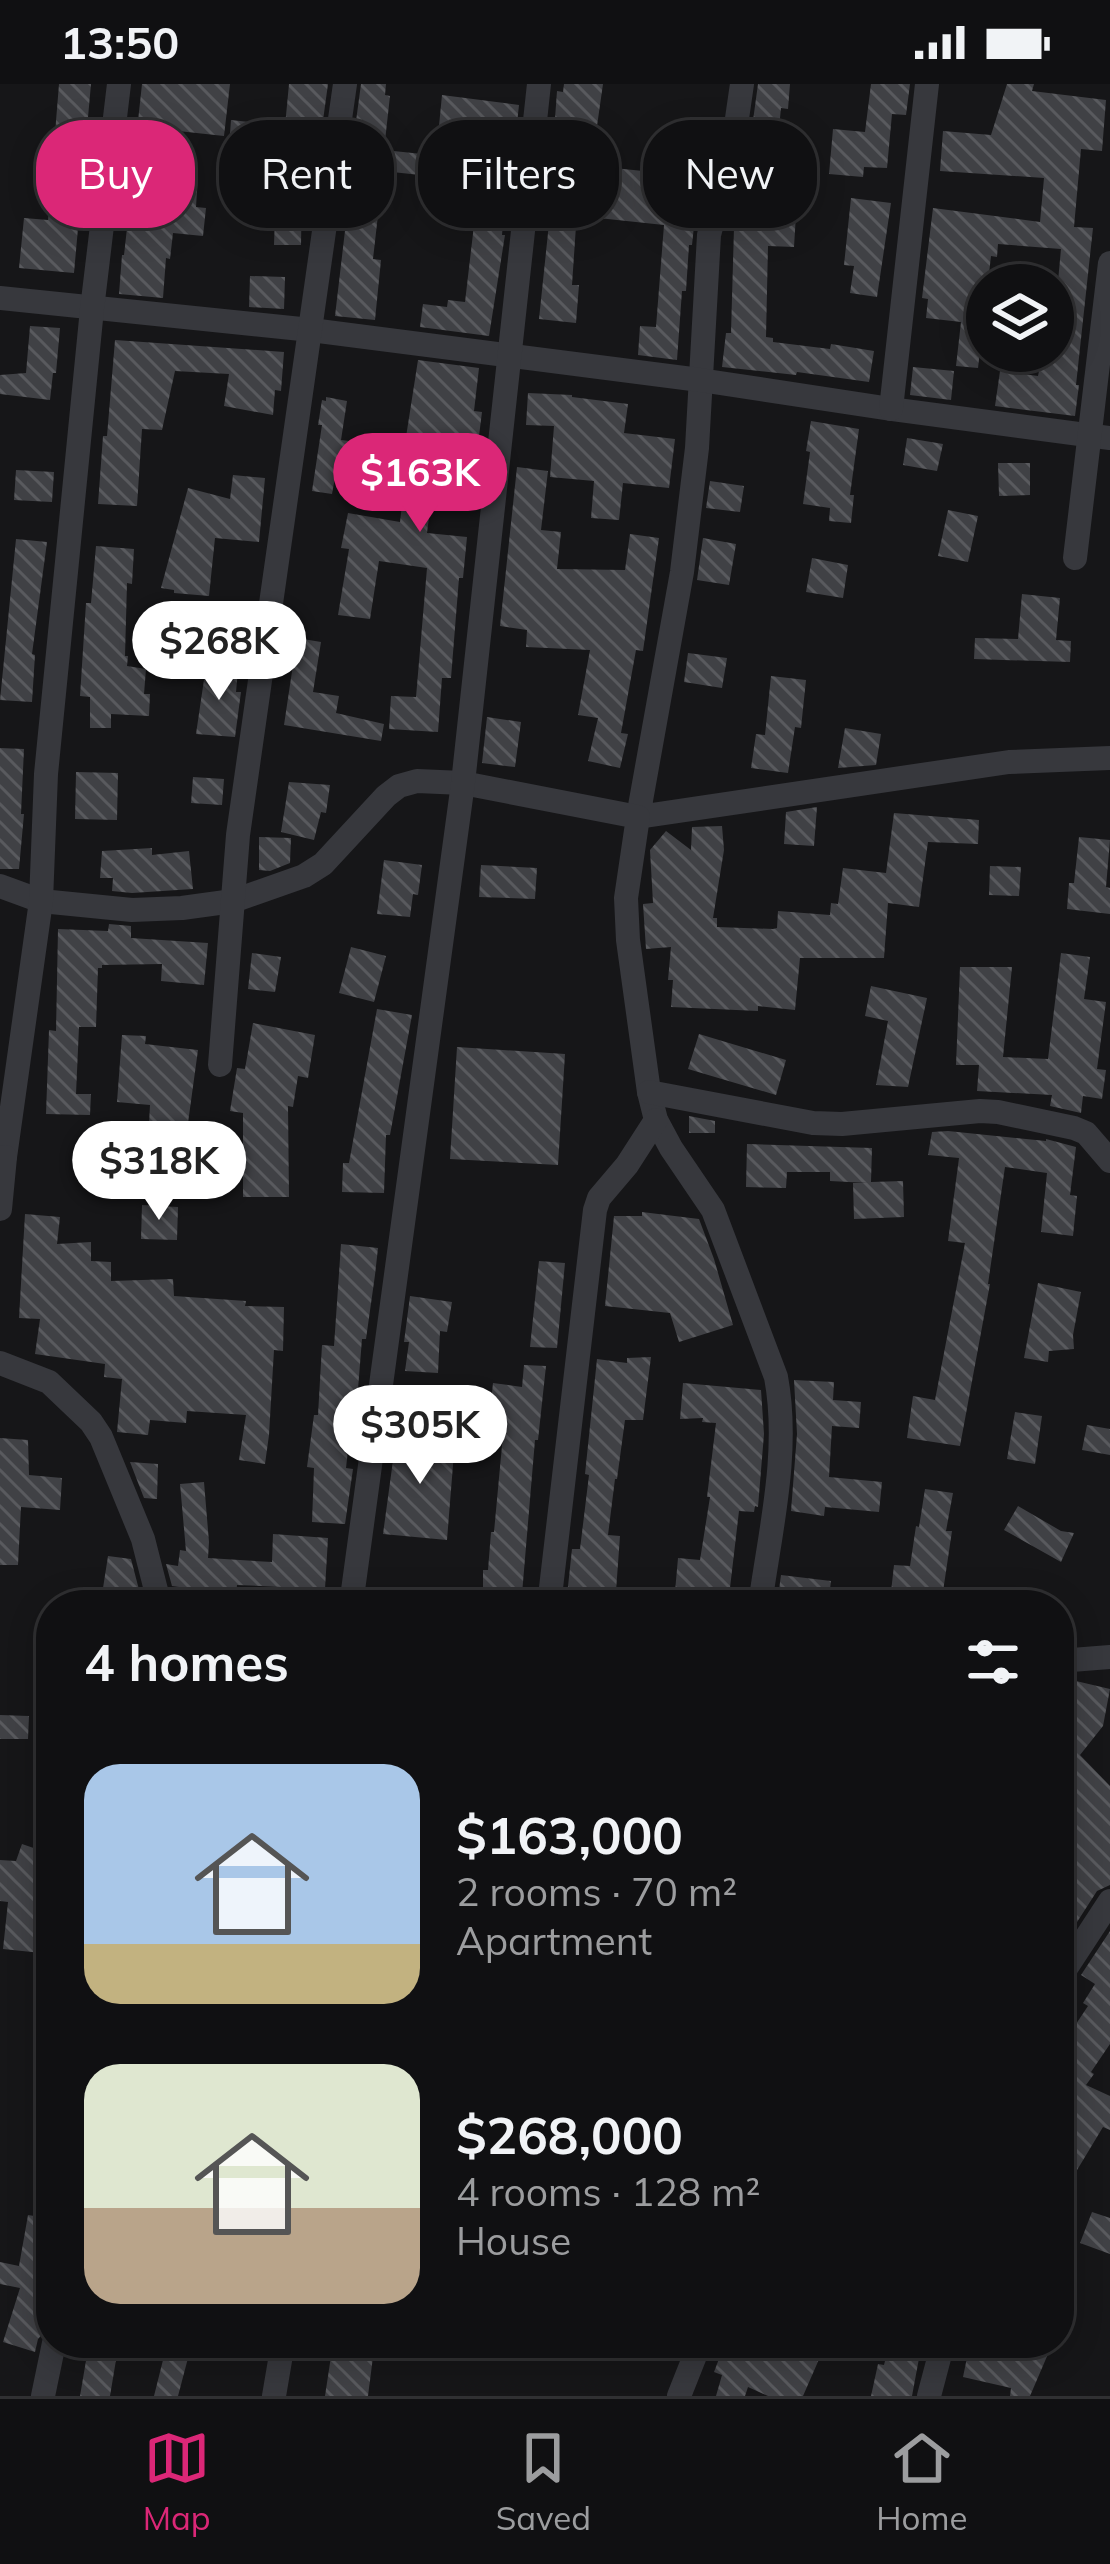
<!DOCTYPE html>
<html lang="en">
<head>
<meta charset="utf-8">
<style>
	body { margin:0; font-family:Mulish,sans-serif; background:#19191b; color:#f1f3f6; height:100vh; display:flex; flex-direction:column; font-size:45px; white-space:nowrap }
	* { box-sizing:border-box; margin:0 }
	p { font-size:39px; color:#9c9d9f }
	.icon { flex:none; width:66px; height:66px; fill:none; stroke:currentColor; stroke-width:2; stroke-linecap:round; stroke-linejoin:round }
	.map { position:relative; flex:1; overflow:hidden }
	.details { position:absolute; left:36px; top:1506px; width:1038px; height:768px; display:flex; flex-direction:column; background:#101012; border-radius:48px; box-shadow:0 6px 30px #0003,0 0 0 3px #303032 }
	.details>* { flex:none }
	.top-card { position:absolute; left:36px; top:36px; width:1038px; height:108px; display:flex; gap:24px }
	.controls { position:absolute; left:966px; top:180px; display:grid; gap:24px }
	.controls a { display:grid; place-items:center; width:108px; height:108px; border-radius:50%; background:#101012; box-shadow:0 6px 30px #0003,0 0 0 3px #303032; font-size:60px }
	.price { position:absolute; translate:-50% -102px; padding:0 27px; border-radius:42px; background:#fff; color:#222; font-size:39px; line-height:78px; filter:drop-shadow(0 3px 6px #0008) }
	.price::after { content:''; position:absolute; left:50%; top:72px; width:36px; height:27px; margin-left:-18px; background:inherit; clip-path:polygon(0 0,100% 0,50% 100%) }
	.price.on { background:#db2777; color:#fff }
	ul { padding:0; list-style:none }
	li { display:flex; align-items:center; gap:36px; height:300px; padding:0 48px }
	li span { display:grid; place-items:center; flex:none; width:336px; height:240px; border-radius:36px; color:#555 }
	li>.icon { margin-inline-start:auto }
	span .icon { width:144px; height:144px; fill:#fffc; stroke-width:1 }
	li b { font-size:51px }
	h2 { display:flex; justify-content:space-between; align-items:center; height:144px; padding:0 48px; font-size:51px }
	.pill { padding:0 42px; border-radius:48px; background:#101012; box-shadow:0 6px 30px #0003,0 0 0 3px #303032; font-size:42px; line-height:108px }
	.pill.on { background:#db2777; color:#fff }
	.status { display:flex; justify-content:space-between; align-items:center; height:84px; padding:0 60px; background:#101012; direction:ltr }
	.status svg { height:33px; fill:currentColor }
	.tabs { display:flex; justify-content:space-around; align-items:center; height:168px; border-top:3px solid #303032; background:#101012; font-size:33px; color:#9c9d9f }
	.tabs a { display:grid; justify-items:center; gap:6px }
	.tabs .on { color:#db2777 }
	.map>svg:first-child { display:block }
	.building { fill:url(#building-back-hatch) }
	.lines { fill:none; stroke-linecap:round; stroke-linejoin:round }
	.street { stroke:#37383d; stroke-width:24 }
</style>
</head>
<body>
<div class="status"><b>13:50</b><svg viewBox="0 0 49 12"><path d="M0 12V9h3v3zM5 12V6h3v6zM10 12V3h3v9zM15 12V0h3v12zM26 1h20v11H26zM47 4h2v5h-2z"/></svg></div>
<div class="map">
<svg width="1110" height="2312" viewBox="0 0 1110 2312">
	<defs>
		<pattern id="building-back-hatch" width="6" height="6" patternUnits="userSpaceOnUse" patternTransform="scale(3)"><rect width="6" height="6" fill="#404145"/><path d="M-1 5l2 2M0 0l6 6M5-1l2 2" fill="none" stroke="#595a5e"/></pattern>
	</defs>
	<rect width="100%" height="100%" fill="#161618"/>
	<g class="building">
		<path d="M 59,0 L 91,0 L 74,189 L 19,184 L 24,134 L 48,136 Z"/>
		<path d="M 142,0 L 230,0 L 224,52 L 160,45 L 157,85 L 133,83 Z"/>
		<path d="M 289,0 L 328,0 L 314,102 L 302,101 L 301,161 L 274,161 L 276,99 L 268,98 L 270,67 L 229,63 L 231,36 L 285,42 Z"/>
		<path d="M 361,0 L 386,0 L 385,11 L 390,12 L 384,66 L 422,70 L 420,91 L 383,87 L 373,175 L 381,176 L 375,236 L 335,232 L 350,104 L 347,104 Z"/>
		<path d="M 564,0 L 603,0 L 592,77 L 595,77 L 595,82 L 662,89 L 663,83 L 700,86 L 692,161 L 689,161 L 686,207 L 682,207 L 677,276 L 638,271 L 640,242 L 656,243 L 664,141 L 589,133 L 588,143 L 576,142 L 572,201 L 579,201 L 576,239 L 539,235 L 557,63 L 553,62 L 557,7 L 563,8 Z"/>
		<path d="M 758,0 L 790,0 L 788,25 L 781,24 L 774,96 L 798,98 L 794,163 L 768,162 L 766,253 L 773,254 L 773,258 L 830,265 L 831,260 L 874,267 L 869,298 L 797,288 L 796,291 L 722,283 L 726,249 L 731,249 L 734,144 L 738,144 L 740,99 L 741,94 L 745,95 Z"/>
		<path d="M 871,0 L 910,0 L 906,31 L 892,30 L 887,84 L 864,83 L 863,93 L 829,90 L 833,45 L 865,48 Z"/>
		<path d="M 1007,0 L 1034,0 L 1032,7 L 1106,16 L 1102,67 L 1081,65 L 1074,143 L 1093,144 L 1076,301 L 1079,301 L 1075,332 L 995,322 L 1000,287 L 1038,292 L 1042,272 L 1051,273 L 1061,165 L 998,160 L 997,173 L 991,172 L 978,284 L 956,282 L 961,238 L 926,234 L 928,215 L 922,214 L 933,124 L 1040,138 L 1044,94 L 940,87 L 943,47 L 991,51 Z"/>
		<path d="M 442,11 L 519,21 L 515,58 L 509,63 L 502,151 L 505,151 L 489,252 L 420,243 L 423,220 L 447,223 L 448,216 L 465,218 L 474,141 L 480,55 L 438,52 Z"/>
		<path d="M 137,88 L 198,92 L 196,123 L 206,124 L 203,152 L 173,149 L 170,175 L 166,174 L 163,214 L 119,210 L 122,171 L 124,171 L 129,126 L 134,126 Z"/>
		<path d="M 851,114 L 891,119 L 877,213 L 850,209 L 854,182 L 844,181 Z"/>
		<path d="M 250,192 L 285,193 L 284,225 L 249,223 Z"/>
		<path d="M 30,242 L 60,244 L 56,289 L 53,289 L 50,316 L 0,310 L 0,291 L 26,289 Z"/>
		<path d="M 115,256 L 284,268 L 281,307 L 275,306 L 273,331 L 224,322 L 229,290 L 175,287 L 162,346 L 142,345 L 137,422 L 98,420 L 103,352 L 107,352 Z"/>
		<path d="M 418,276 L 479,284 L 474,327 L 482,328 L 477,368 L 438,363 L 427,449 L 467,453 L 463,494 L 459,494 L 451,594 L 442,594 L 438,648 L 389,645 L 391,612 L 416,613 L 427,484 L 379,477 L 370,535 L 338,531 L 349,465 L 341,464 L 348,429 L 400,438 L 410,354 L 406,353 Z"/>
		<path d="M 913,283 L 954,287 L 951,316 L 910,311 Z"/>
		<path d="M 528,309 L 572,311 L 572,313 L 628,320 L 624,349 L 675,355 L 669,404 L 623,399 L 619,436 L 591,434 L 594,397 L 550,393 L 554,342 L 526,341 Z"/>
		<path d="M 326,313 L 347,317 L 341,356 L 357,358 L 352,390 L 336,388 L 332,410 L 312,407 L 322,341 L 318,341 L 322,316 L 326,317 Z"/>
		<path d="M 811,337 L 859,345 L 850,411 L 854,411 L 851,439 L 829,437 L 830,424 L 803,420 L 810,368 L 806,367 Z"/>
		<path d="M 907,354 L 943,360 L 937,387 L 903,381 Z"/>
		<path d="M 998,379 L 1030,379 L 1030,411 L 999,412 Z"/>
		<path d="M 517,383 L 548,387 L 541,446 L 561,448 L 557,485 L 625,486 L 630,450 L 659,454 L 643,567 L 636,566 L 621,649 L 628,650 L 620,684 L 588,677 L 598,634 L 578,631 L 590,566 L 526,563 L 527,546 L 500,542 Z"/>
		<path d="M 16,386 L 54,388 L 52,418 L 14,416 Z"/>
		<path d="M 233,391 L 265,394 L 259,458 L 215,454 L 209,512 L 174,509 L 174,506 L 161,504 L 188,404 L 230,415 Z"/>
		<path d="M 710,397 L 744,402 L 740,428 L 706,424 Z"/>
		<path d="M 948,426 L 978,432 L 968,478 L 938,472 Z"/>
		<path d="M 703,454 L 736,460 L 729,501 L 697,496 Z"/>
		<path d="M 16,455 L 47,458 L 32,570 L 35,571 L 32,618 L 0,616 Z"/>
		<path d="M 96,462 L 134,465 L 132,500 L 127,499 L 125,572 L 128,572 L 127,582 L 146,585 L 144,610 L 150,610 L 149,632 L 111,630 L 111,644 L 90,644 L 90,613 L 80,612 L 86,519 L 91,519 Z"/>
		<path d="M 812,474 L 848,481 L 843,514 L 806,508 Z"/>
		<path d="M 1022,510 L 1060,514 L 1056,556 L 1071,557 L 1070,578 L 974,575 L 975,554 L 1018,555 Z"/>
		<path d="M 297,554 L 321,558 L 313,608 L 339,612 L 336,629 L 384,640 L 381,657 L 284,641 Z"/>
		<path d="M 688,569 L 727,574 L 722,604 L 684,598 Z"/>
		<path d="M 206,582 L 238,586 L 236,608 L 241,608 L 235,653 L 196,650 Z"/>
		<path d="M 771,592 L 806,596 L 801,644 L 795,643 L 788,689 L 751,684 L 756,650 L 765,651 Z"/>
		<path d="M 487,633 L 521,638 L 515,683 L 482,679 Z"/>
		<path d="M 845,644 L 881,650 L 876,681 L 838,684 Z"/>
		<path d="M 0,664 L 24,665 L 21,730 L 24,730 L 19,785 L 0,785 Z"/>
		<path d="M 76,688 L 118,689 L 117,736 L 75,735 Z"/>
		<path d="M 193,693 L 224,695 L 222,721 L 191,719 Z"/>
		<path d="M 289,698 L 330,701 L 326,729 L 321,728 L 314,756 L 281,748 Z"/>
		<path d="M 817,723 L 814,762 L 784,760 L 786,728 Z"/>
		<path d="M 894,729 L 979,736 L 978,760 L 928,758 L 919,823 L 888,819 L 884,874 L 800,874 L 795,926 L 758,922 L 758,927 L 671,923 L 673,896 L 668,896 L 671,863 L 646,865 L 643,820 L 653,819 L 650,766 L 666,747 L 691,766 L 692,743 L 722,742 L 724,766 L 713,834 L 717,834 L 717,843 L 773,845 L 777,844 L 778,827 L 830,831 L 831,819 L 838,820 L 843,784 L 886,789 Z"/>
		<path d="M 259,753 L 291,754 L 290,779 L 270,787 L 259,786 Z"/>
		<path d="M 1079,753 L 1110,756 L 1106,803 L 1110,804 L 1110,830 L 1067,825 L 1069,799 L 1074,799 Z"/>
		<path d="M 152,764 L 152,771 L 189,767 L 193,805 L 132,809 L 112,807 L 113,794 L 100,794 L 102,767 Z"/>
		<path d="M 384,776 L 422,781 L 418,811 L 413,810 L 410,833 L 377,830 Z"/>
		<path d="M 481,781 L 537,784 L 535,815 L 479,813 Z"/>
		<path d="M 990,782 L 1021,783 L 1019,812 L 989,811 Z"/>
		<path d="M 109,840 L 131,842 L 131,854 L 208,859 L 204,901 L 161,897 L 162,880 L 102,881 L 102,884 L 98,884 L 96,943 L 79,943 L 76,1010 L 91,1010 L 90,1031 L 46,1030 L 49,946 L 56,947 L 58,845 L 108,847 Z"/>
		<path d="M 351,863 L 386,872 L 374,918 L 339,909 Z"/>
		<path d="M 252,869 L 281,873 L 275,908 L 248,905 Z"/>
		<path d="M 1061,869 L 1090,873 L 1084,915 L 1106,918 L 1097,985 L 1106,986 L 1102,1015 L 1083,1012 L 1081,1029 L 1050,1022 L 1052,1011 L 977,1007 L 979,981 L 956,981 L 960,883 L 1012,883 L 1003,973 L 1048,975 Z"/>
		<path d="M 871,902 L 927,914 L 908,1003 L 876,1001 L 888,937 L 865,932 Z"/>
		<path d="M 377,925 L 412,931 L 390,1051 L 386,1051 L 384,1109 L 342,1108 L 343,1079 L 349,1079 Z"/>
		<path d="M 253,939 L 315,951 L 308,994 L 298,992 L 293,1023 L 288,1022 L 289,1113 L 243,1113 L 243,1029 L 230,1027 L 237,984 L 245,985 Z"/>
		<path d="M 699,950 L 786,976 L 776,1011 L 688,985 Z"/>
		<path d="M 122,951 L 146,952 L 145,960 L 198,966 L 188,1039 L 182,1039 L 180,1079 L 147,1077 L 150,1021 L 117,1018 Z"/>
		<path d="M 457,963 L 565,970 L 558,1081 L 450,1075 Z"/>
		<path d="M 689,1032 L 715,1037 L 715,1049 L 689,1049 Z"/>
		<path d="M 948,1047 L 1046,1057 L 1046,1055 L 1076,1063 L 1070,1111 L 1077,1112 L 1073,1152 L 1041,1148 L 1047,1089 L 1005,1083 L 988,1200 L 990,1200 L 960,1362 L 907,1354 L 913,1312 L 935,1316 L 965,1159 L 948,1157 L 959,1074 L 928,1071 L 932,1048 Z"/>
		<path d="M 747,1060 L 872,1064 L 871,1098 L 903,1097 L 904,1133 L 854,1135 L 853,1099 L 868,1099 L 830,1097 L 830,1088 L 787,1088 L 786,1104 L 746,1103 Z"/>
		<path d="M 142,1121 L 178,1123 L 177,1156 L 141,1155 Z"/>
		<path d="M 642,1128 L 699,1135 L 714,1175 L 733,1241 L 679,1258 L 670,1229 L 605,1222 L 614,1132 L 642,1132 Z"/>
		<path d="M 25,1130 L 60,1133 L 57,1160 L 91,1158 L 91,1177 L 111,1178 L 111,1197 L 173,1195 L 174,1212 L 246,1217 L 245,1222 L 284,1223 L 283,1267 L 274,1266 L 269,1351 L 265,1380 L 239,1376 L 246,1331 L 187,1327 L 186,1339 L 150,1336 L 148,1351 L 117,1348 L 122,1295 L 104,1293 L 105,1280 L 35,1270 L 40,1235 L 19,1234 Z"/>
		<path d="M 341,1160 L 378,1164 L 375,1191 L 366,1255 L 362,1255 L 356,1330 L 352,1330 L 346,1384 L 353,1385 L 345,1440 L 312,1438 L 314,1384 L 307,1383 L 314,1331 L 318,1331 L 322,1261 L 334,1262 Z"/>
		<path d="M 539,1177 L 565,1179 L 557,1264 L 530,1263 Z"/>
		<path d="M 1038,1199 L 1081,1208 L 1073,1251 L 1074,1265 L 1049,1267 L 1048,1278 L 1024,1274 Z"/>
		<path d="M 410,1212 L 452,1218 L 447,1248 L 440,1247 L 438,1289 L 405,1287 L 409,1258 L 404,1258 Z"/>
		<path d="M 651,1273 L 643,1336 L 625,1336 L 617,1395 L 615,1395 L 608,1451 L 620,1452 L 615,1521 L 566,1521 L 572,1465 L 580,1465 L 589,1391 L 585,1390 L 597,1275 L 627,1279 L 627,1274 Z"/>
		<path d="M 524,1281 L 546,1282 L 538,1356 L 535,1356 L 522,1510 L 483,1509 L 483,1486 L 488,1486 L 491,1448 L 494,1448 L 505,1329 L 490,1327 L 493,1299 L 522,1303 Z"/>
		<path d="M 794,1296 L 834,1298 L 833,1316 L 861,1318 L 859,1344 L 832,1342 L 829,1393 L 882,1398 L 879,1428 L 825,1423 L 824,1432 L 791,1427 L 797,1350 Z"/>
		<path d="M 683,1299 L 761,1306 L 764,1350 L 758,1423 L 755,1422 L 754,1428 L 739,1427 L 728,1521 L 674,1519 L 678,1474 L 700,1476 L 710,1413 L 707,1413 L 716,1339 L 702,1338 L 703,1334 L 680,1335 Z"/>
		<path d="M 1015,1328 L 1042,1332 L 1035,1380 L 1007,1375 Z"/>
		<path d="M 1087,1341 L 1110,1345 L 1110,1371 L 1082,1366 Z"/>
		<path d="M 397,1347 L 431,1350 L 430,1353 L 455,1356 L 447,1456 L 383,1450 Z"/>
		<path d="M 0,1354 L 28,1356 L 29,1391 L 62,1394 L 60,1426 L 21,1423 L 18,1481 L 0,1481 Z"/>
		<path d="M 130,1378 L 158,1380 L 157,1415 L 144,1414 Z"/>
		<path d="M 204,1398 L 209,1458 L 208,1474 L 272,1478 L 273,1450 L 328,1454 L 325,1505 L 237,1501 L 236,1511 L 172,1502 L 166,1480 L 178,1482 L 180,1466 L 186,1467 L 180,1400 Z"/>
		<path d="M 925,1405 L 953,1409 L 946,1447 L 952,1447 L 941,1521 L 890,1517 L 894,1481 L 910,1482 L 916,1442 L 919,1443 Z"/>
		<path d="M 1018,1422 L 1061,1447 L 1074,1449 L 1061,1478 L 1004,1446 Z"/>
		<path d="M 108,1472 L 131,1475 L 143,1521 L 101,1517 Z"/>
		<path d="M 781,1491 L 831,1497 L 828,1521 L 777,1521 Z"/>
		<path d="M 1059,1593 L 1110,1605 L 1103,1642 L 1080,1671 L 1110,1702 L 1110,1801 L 1097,1807 L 1070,1849 L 1059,1841 Z"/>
		<path d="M 0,1631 L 29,1632 L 28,1655 L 0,1655 Z"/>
		<path d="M 22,1760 L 51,1770 L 51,1870 L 3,1865 L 8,1818 L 0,1817 L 0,1776 L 16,1777 Z"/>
		<path d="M 1110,1847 L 1110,1960 L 1091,1988 L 1094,1990 L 1086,2001 L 1110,2012 L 1110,2046 L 1103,2043 L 1059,2116 L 1059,1973 L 1067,1960 L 1064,1958 L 1088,1922 L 1083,1919 L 1095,1900 L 1081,1891 Z"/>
		<path d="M 1092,2128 L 1110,2134 L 1110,2170 L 1080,2159 Z"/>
		<path d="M 28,2131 L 47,2134 L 40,2180 L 46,2181 L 38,2232 L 50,2236 L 48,2244 L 38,2255 L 35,2268 L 3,2258 L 20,2204 L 0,2200 L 0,2178 L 19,2182 Z"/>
		<path d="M 89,2259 L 116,2259 L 114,2269 L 117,2270 L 110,2312 L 80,2312 Z"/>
		<path d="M 333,2259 L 374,2265 L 368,2312 L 325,2312 Z"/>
		<path d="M 725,2259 L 822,2259 L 820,2273 L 803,2312 L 768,2312 L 748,2303 L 745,2312 L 716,2312 L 722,2291 L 714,2288 Z"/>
		<path d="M 970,2259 L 1022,2259 L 1048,2270 L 1030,2312 L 1010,2312 L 1011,2304 L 963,2293 Z"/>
		<path d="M 889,2261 L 920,2269 L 912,2312 L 871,2312 L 878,2280 L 884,2281 Z"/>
		<path d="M 165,2268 L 188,2274 L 178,2312 L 154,2312 Z"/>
	</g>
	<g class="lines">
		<g class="street">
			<path d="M 742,0 L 733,62 L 709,151 L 697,364 L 682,488 L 638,733 L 1009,678 L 1110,674"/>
			<path d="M 0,214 L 311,246 L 700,296 L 891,325 L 1110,354"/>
			<path d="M 891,325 L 927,0"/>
			<path d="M 1075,474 L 1110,179"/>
			<path d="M 0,802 L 41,817 L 132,826 L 182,824 L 233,817 L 304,792 L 323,780 L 386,712 L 399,702 L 417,697 L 463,699 L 638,733 L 626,814 L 628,856 L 649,1008 L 656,1036 L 671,1064 L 713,1126 L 776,1293 C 790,1368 770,1447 760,1521"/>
			<path d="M 220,981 L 238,751 L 345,0"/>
			<path d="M 649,1008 L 813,1039 L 842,1040 L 980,1027 L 998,1028 L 1074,1044 L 1086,1049 L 1110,1077"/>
			<path d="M 0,1073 L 5,1073 L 41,817 L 46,690 L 92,225 L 119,0"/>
			<path d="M 0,1125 L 5,1073"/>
			<path d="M 0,1279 L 49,1298 L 91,1338 L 101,1353 L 143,1455 L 159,1518 L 199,1521"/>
			<path d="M 351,1521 L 463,699 L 539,0"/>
			<path d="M 549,1521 L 595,1126 L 599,1114 L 627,1081 L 656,1036"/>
			<path d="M 1059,1577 L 1110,1573"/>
			<path d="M 1059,1895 L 1110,1817"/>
			<path d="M 43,2312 L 54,2259"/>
			<path d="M 274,2312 L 283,2259"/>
			<path d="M 679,2312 L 700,2259"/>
			<path d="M 929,2312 L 943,2259"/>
		</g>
	</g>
</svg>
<div class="controls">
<a><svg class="icon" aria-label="layers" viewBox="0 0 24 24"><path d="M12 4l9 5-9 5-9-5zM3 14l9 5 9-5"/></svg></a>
</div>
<b class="price on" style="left:420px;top:451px">$163K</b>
<b class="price" style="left:219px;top:619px">$268K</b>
<b class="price" style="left:159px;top:1139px">$318K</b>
<b class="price" style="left:420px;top:1403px">$305K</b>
<div class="top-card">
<a class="pill on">Buy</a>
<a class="pill">Rent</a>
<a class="pill">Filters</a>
<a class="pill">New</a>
</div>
<section class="details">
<h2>4 homes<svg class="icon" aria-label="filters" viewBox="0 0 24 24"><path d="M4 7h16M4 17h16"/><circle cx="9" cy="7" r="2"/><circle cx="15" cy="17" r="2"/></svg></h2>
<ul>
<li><span style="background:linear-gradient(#a9c7e8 75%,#c2b280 0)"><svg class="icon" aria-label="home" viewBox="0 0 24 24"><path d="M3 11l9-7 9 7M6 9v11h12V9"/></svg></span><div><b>$163,000</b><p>2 rooms · 70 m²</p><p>Apartment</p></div></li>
<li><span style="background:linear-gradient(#dfe7d0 60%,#b9a48a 0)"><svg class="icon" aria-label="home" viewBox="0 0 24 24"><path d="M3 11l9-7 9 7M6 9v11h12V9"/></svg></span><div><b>$268,000</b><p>4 rooms · 128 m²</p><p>House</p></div></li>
</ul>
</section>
</div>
<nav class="tabs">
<a class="on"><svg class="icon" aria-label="map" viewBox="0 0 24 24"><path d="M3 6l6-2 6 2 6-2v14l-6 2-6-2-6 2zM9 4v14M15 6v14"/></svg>Map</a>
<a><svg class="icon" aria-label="saved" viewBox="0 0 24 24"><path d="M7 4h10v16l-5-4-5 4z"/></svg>Saved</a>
<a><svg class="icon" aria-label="home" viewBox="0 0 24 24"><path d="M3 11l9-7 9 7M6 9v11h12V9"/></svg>Home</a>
</nav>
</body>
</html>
